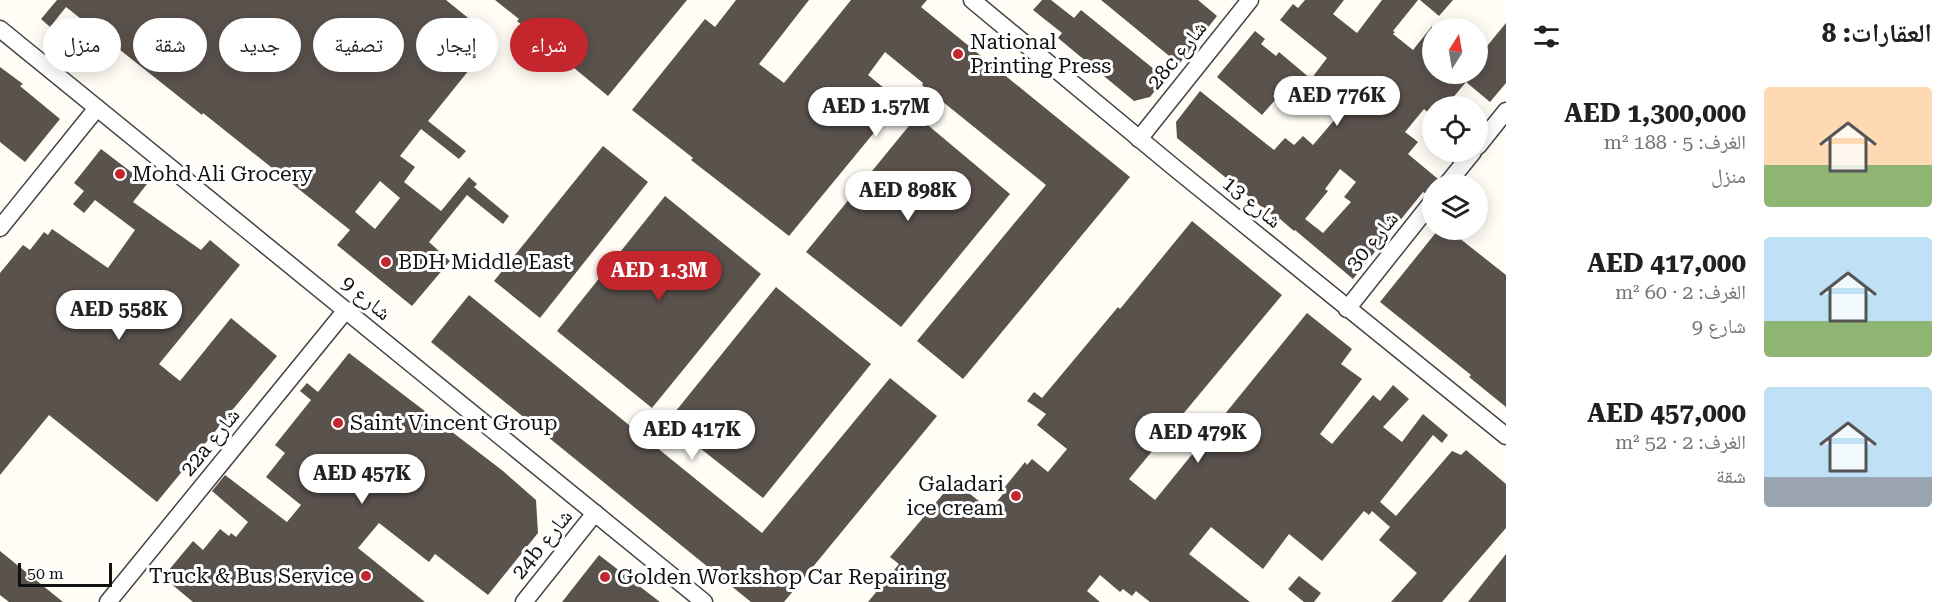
<!DOCTYPE html>
<html lang="ar">
<head>
<meta charset="utf-8">
<style>
	body { margin:0; font-family:"Roboto Serif","Noto Naskh Arabic",serif; background:#f6f6f6; color:#202124; direction:rtl; height:100vh; display:flex; flex-direction:column; font-size:22px; white-space:nowrap }
	* { box-sizing:border-box; margin:0 }
	p { font-size:20px; color:#757577 }
	.icon { flex:none; width:33px; height:33px; fill:none; stroke:currentColor; stroke-width:2; stroke-linecap:round; stroke-linejoin:round }
	.map { position:relative; flex:1; overflow:hidden; direction:ltr }
	.details { display:flex; flex-direction:column; background:#fff; width:450px }
	.details>* { flex:none }
	.hud { position:absolute; left:18px; top:18px; width:570px; height:54px; direction:rtl; display:flex; gap:12px }
	.needle { width:39px; rotate:11deg }
	.tools { position:absolute; left:1422px; top:18px; display:grid; gap:12px }
	.tools a { display:grid; place-items:center; width:66px; height:66px; border-radius:50%; background:#fff; box-shadow:0 3px 15px #0003; font-size:30px }
	.scale { position:absolute; left:18px; bottom:15px; width:94px; box-sizing:border-box; padding-left:6px; border:3px solid #111; border-top:0; font-size:16px; line-height:21px; white-space:nowrap; color:#111; -webkit-text-stroke:4px #fff; paint-order:stroke }
	.price { position:absolute; translate:-50% -51px; padding:0 14px; border-radius:21px; background:#fff; color:#222; font-size:20px; line-height:39px; filter:drop-shadow(0 2px 3px #0008) }
	.price::after { content:''; position:absolute; left:50%; top:36px; width:18px; height:14px; margin-left:-9px; background:inherit; clip-path:polygon(0 0,100% 0,50% 100%) }
	.price.on { background:#c4262e; color:#fff }
	ul { padding:0; list-style:none }
	li { display:flex; align-items:center; gap:18px; height:150px; padding:0 24px }
	li span { display:grid; place-items:center; flex:none; width:168px; height:120px; border-radius:6px; color:#555 }
	li>.icon { margin-inline-start:auto }
	span .icon { width:72px; height:72px; fill:#fffc; stroke-width:1 }
	li b { font-size:26px }
	h2 { display:flex; justify-content:space-between; align-items:center; height:72px; padding:0 24px; font-size:26px }
	.chip { padding:0 21px; border-radius:27px; background:#fff; box-shadow:0 3px 15px #0003; font-size:21px; line-height:54px }
	.chip.on { background:#c4262e; color:#fff }
	main { display:flex; flex:1; min-height:0 }
	.map>svg:first-child { display:block }
	.building { fill:#5a524d; fill-rule:evenodd }
	.lines { fill:none; stroke-linecap:round; stroke-linejoin:round }
	.minor-casing { stroke:#444; stroke-width:19 }
	.minor { stroke:#fff; stroke-width:16 }
	.poi-dot { fill:#c4262e; stroke:#fff; stroke-width:2 }
	.labels { text-anchor:middle; stroke-width:6; stroke-linejoin:round; paint-order:stroke }
	.poi-label { font-size:21px; fill:#111; stroke:#fff; text-anchor:start }
	.street-label { font-size:21px; fill:#111; stroke:#fff }
</style>
</head>
<body>
<main>
<section class="details">
<h2>العقارات: 8<svg class="icon" aria-label="filters" viewBox="0 0 24 24"><path d="M4 7h16M4 17h16"/><circle cx="9" cy="7" r="2"/><circle cx="15" cy="17" r="2"/></svg></h2>
<ul>
<li><span style="background:linear-gradient(#ffd9b3 65%,#8fb573 0)"><svg class="icon" aria-label="home" viewBox="0 0 24 24"><path d="M3 11l9-7 9 7M6 9v11h12V9"/></svg></span><div><b>AED 1,300,000</b><p>الغرف: 5 · 188 m²</p><p>منزل</p></div></li>
<li><span style="background:linear-gradient(#bfe0f5 70%,#8fb573 0)"><svg class="icon" aria-label="home" viewBox="0 0 24 24"><path d="M3 11l9-7 9 7M6 9v11h12V9"/></svg></span><div><b>AED 417,000</b><p>الغرف: 2 · 60 m²</p><p>شارع 9</p></div></li>
<li><span style="background:linear-gradient(#bfe0f5 75%,#9aa5b1 0)"><svg class="icon" aria-label="home" viewBox="0 0 24 24"><path d="M3 11l9-7 9 7M6 9v11h12V9"/></svg></span><div><b>AED 457,000</b><p>الغرف: 2 · 52 m²</p><p>شقة</p></div></li>
</ul>
</section>
<div class="map">
<svg width="1506" height="602" viewBox="0 0 1506 602">
	<rect width="100%" height="100%" fill="#fffdf5"/>
	<g class="building">
		<path d="M 57,0 L 446,0 L 494,39 L 428,121 L 466,151 L 459,159 L 421,129 L 400,156 L 415,167 L 404,182 L 441,211 L 469,177 L 477,184 L 474,187 L 509,216 L 503,224 L 467,195 L 429,242 L 450,261 L 412,306 L 337,245 L 350,230 L 203,113 L 202,115 L 66,7 L 50,27 L 41,19 ZM 380,181 L 400,198 L 375,229 L 355,212 Z"/>
		<path d="M 495,0 L 687,0 L 608,96 L 517,21 L 519,19 Z"/>
		<path d="M 736,0 L 809,0 L 759,64 L 784,83 L 851,0 L 927,0 L 921,7 L 1130,177 L 963,379 L 917,341 L 1046,185 L 922,85 L 923,83 L 885,52 L 868,75 L 900,101 L 789,236 L 691,160 L 693,158 L 632,110 L 705,19 L 715,27 Z"/>
		<path d="M 1042,0 L 1051,0 L 1074,18 L 1081,10 L 1165,78 L 1150,97 L 1134,101 L 1058,38 L 1062,33 L 1033,10 Z"/>
		<path d="M 1101,0 L 1198,0 L 1217,16 L 1179,64 Z"/>
		<path d="M 1305,0 L 1344,0 L 1333,14 L 1357,33 L 1382,0 L 1418,0 L 1393,31 L 1395,32 L 1393,34 L 1413,50 L 1432,26 L 1432,74 L 1478,74 L 1478,57 L 1506,23 L 1506,83 L 1490,102 L 1466,82 L 1446,106 L 1432,106 L 1432,116 L 1424,109 L 1405,132 L 1418,142 L 1408,154 L 1438,179 L 1426,194 L 1423,192 L 1353,279 L 1295,230 L 1294,231 L 1280,219 L 1279,221 L 1177,138 L 1176,122 L 1200,91 L 1274,150 L 1285,138 L 1294,145 L 1303,136 L 1313,145 L 1336,118 L 1287,80 L 1273,96 L 1276,99 L 1262,115 L 1217,77 L 1255,31 L 1265,39 L 1261,44 L 1276,56 L 1279,52 L 1311,79 L 1327,58 L 1280,20 L 1293,4 L 1298,8 ZM 1340,169 L 1356,182 L 1344,197 L 1351,202 L 1323,233 L 1305,219 L 1328,191 L 1325,189 Z"/>
		<path d="M 1420,0 L 1453,0 L 1439,16 Z"/>
		<path d="M 0,67 L 23,84 L 20,86 L 60,119 L 25,162 L 0,142 Z"/>
		<path d="M 917,116 L 1010,194 L 901,327 L 806,252 Z"/>
		<path d="M 603,146 L 648,182 L 540,318 L 494,281 Z"/>
		<path d="M 101,149 L 147,184 L 133,202 L 201,250 L 210,240 L 240,265 L 159,364 L 180,381 L 231,318 L 277,356 L 229,414 L 231,415 L 223,424 L 222,423 L 157,502 L 49,415 L 0,475 L 0,273 L 23,245 L 30,250 L 44,232 L 48,235 L 52,229 L 108,268 L 135,230 L 95,200 L 84,213 L 73,204 L 84,191 L 74,183 Z"/>
		<path d="M 665,196 L 761,274 L 652,408 L 557,331 Z"/>
		<path d="M 1192,221 L 1282,295 L 1129,479 L 1155,500 L 1307,313 L 1352,349 L 1341,364 L 1362,379 L 1320,434 L 1332,444 L 1373,395 L 1380,401 L 1393,385 L 1409,399 L 1383,427 L 1402,442 L 1423,414 L 1448,435 L 1442,443 L 1433,435 L 1380,502 L 1396,516 L 1452,451 L 1461,455 L 1466,450 L 1506,484 L 1506,528 L 1442,602 L 1391,602 L 1417,573 L 1379,540 L 1390,527 L 1372,511 L 1369,515 L 1364,511 L 1322,561 L 1289,534 L 1263,569 L 1211,527 L 1189,554 L 1250,602 L 1150,602 L 1136,591 L 1132,596 L 1123,589 L 1120,592 L 1100,575 L 1087,591 L 1100,602 L 868,602 L 899,564 L 890,557 L 954,481 L 990,510 L 1003,494 L 1000,493 L 1025,462 L 1027,465 L 1032,459 L 1048,472 L 1067,449 L 1037,425 L 1046,414 L 1027,401 L 1034,392 L 1042,398 L 1118,307 L 1120,309 Z"/>
		<path d="M 1438,230 L 1449,230 L 1506,275 L 1506,407 L 1469,377 L 1471,375 L 1380,302 Z"/>
		<path d="M 776,287 L 871,364 L 763,498 L 667,422 Z"/>
		<path d="M 469,295 L 762,533 L 890,378 L 937,416 L 784,602 L 751,602 L 431,342 Z"/>
		<path d="M 349,353 L 503,471 L 536,500 L 538,533 L 488,595 L 435,554 L 429,562 L 379,523 L 358,548 L 425,602 L 193,602 L 163,577 L 193,541 L 203,550 L 220,529 L 229,536 L 231,533 L 236,537 L 248,522 L 212,491 L 225,475 L 287,522 L 301,505 L 266,477 L 285,453 L 275,445 L 311,400 L 300,391 L 307,383 L 318,392 Z"/>
		<path d="M 0,551 L 63,602 L 9,602 L 0,595 Z"/>
		<path d="M 1506,554 L 1506,602 L 1468,602 Z"/>
		<path d="M 599,555 L 660,602 L 562,602 Z"/>
		<path d="M 1299,576 L 1321,593 L 1314,602 L 1304,602 L 1288,589 Z"/>
	</g>
	<g class="lines">
		<defs>
			<g id="minor">
				<path d="M 972,0 L 1176,169 L 1506,436"/>
				<path d="M 0,29 L 704,602"/>
				<path d="M 1139,139 L 1250,0"/>
				<path d="M 1478,146 L 1506,111"/>
				<path d="M 1447,184 L 1473,152"/>
				<path d="M 0,228 L 97,108"/>
				<path d="M 1347,309 L 1432,202"/>
				<path d="M 108,602 L 346,310"/>
				<path d="M 524,602 L 595,513"/>
			</g>
		</defs>
		<use href="#minor" class="minor-casing"/>
		<use href="#minor" class="minor"/>
	</g>
	<g class="poi-dot">
		<circle cx="958" cy="54" r="6"/>
		<circle cx="120" cy="174" r="6"/>
		<circle cx="386" cy="262" r="6"/>
		<circle cx="338" cy="423" r="6"/>
		<circle cx="1016" cy="496" r="6"/>
		<circle cx="366" cy="576" r="6"/>
		<circle cx="605" cy="577" r="6"/>
	</g>
	<g class="labels">
		<g class="poi-label">
			<text x="970" y="49">National<tspan x="970" dy="24">Printing Press</tspan></text>
			<text x="132" y="181">Mohd Ali Grocery</text>
			<text x="398" y="269">BDH Middle East</text>
			<text x="350" y="430">Saint Vincent Group</text>
			<text x="1004" y="491" text-anchor="end">Galadari<tspan x="1004" dy="24">ice cream</tspan></text>
			<text x="354" y="583" text-anchor="end">Truck &amp; Bus Service</text>
			<text x="617" y="584">Golden Workshop Car Repairing</text>
		</g>
		<g class="street-label">
			<text transform="translate(1177 55) rotate(-51)" y="7">28c شارع</text>
			<text transform="translate(1252 202) rotate(39)" y="7">شارع 13</text>
			<text transform="translate(1372 241) rotate(-51)" y="7">شارع 30</text>
			<text transform="translate(366 298) rotate(39)" y="7">شارع 9</text>
			<text transform="translate(210 442) rotate(-51)" y="7">22a شارع</text>
			<text transform="translate(542 544) rotate(-51)" y="7">24b شارع</text>
		</g>
	</g>
</svg>
<div class="tools">
<a><svg class="needle" viewBox="-14 -14 28 28"><path d="M0-13l5 13h-10z" fill="#e53935"/><path d="M0 13l5-13h-10z" fill="#757577"/></svg></a>
<a><svg class="icon" aria-label="locate" viewBox="0 0 24 24"><circle cx="12" cy="12" r="6"/><path d="M12 2v4M12 18v4M2 12h4M18 12h4"/></svg></a>
<a><svg class="icon" aria-label="layers" viewBox="0 0 24 24"><path d="M12 4l9 5-9 5-9-5zM3 14l9 5 9-5"/></svg></a>
</div>
<div class="scale">50 m</div>
<b class="price" style="left:1337px;top:127px">AED 776K</b>
<b class="price" style="left:876px;top:138px">AED 1.57M</b>
<b class="price" style="left:908px;top:222px">AED 898K</b>
<b class="price on" style="left:659px;top:302px">AED 1.3M</b>
<b class="price" style="left:119px;top:341px">AED 558K</b>
<b class="price" style="left:692px;top:461px">AED 417K</b>
<b class="price" style="left:1198px;top:464px">AED 479K</b>
<b class="price" style="left:362px;top:505px">AED 457K</b>
<div class="hud">
<a class="chip on">شراء</a>
<a class="chip">إيجار</a>
<a class="chip">تصفية</a>
<a class="chip">جديد</a>
<a class="chip">شقة</a>
<a class="chip">منزل</a>
</div>
</div>
</main>
</body>
</html>
